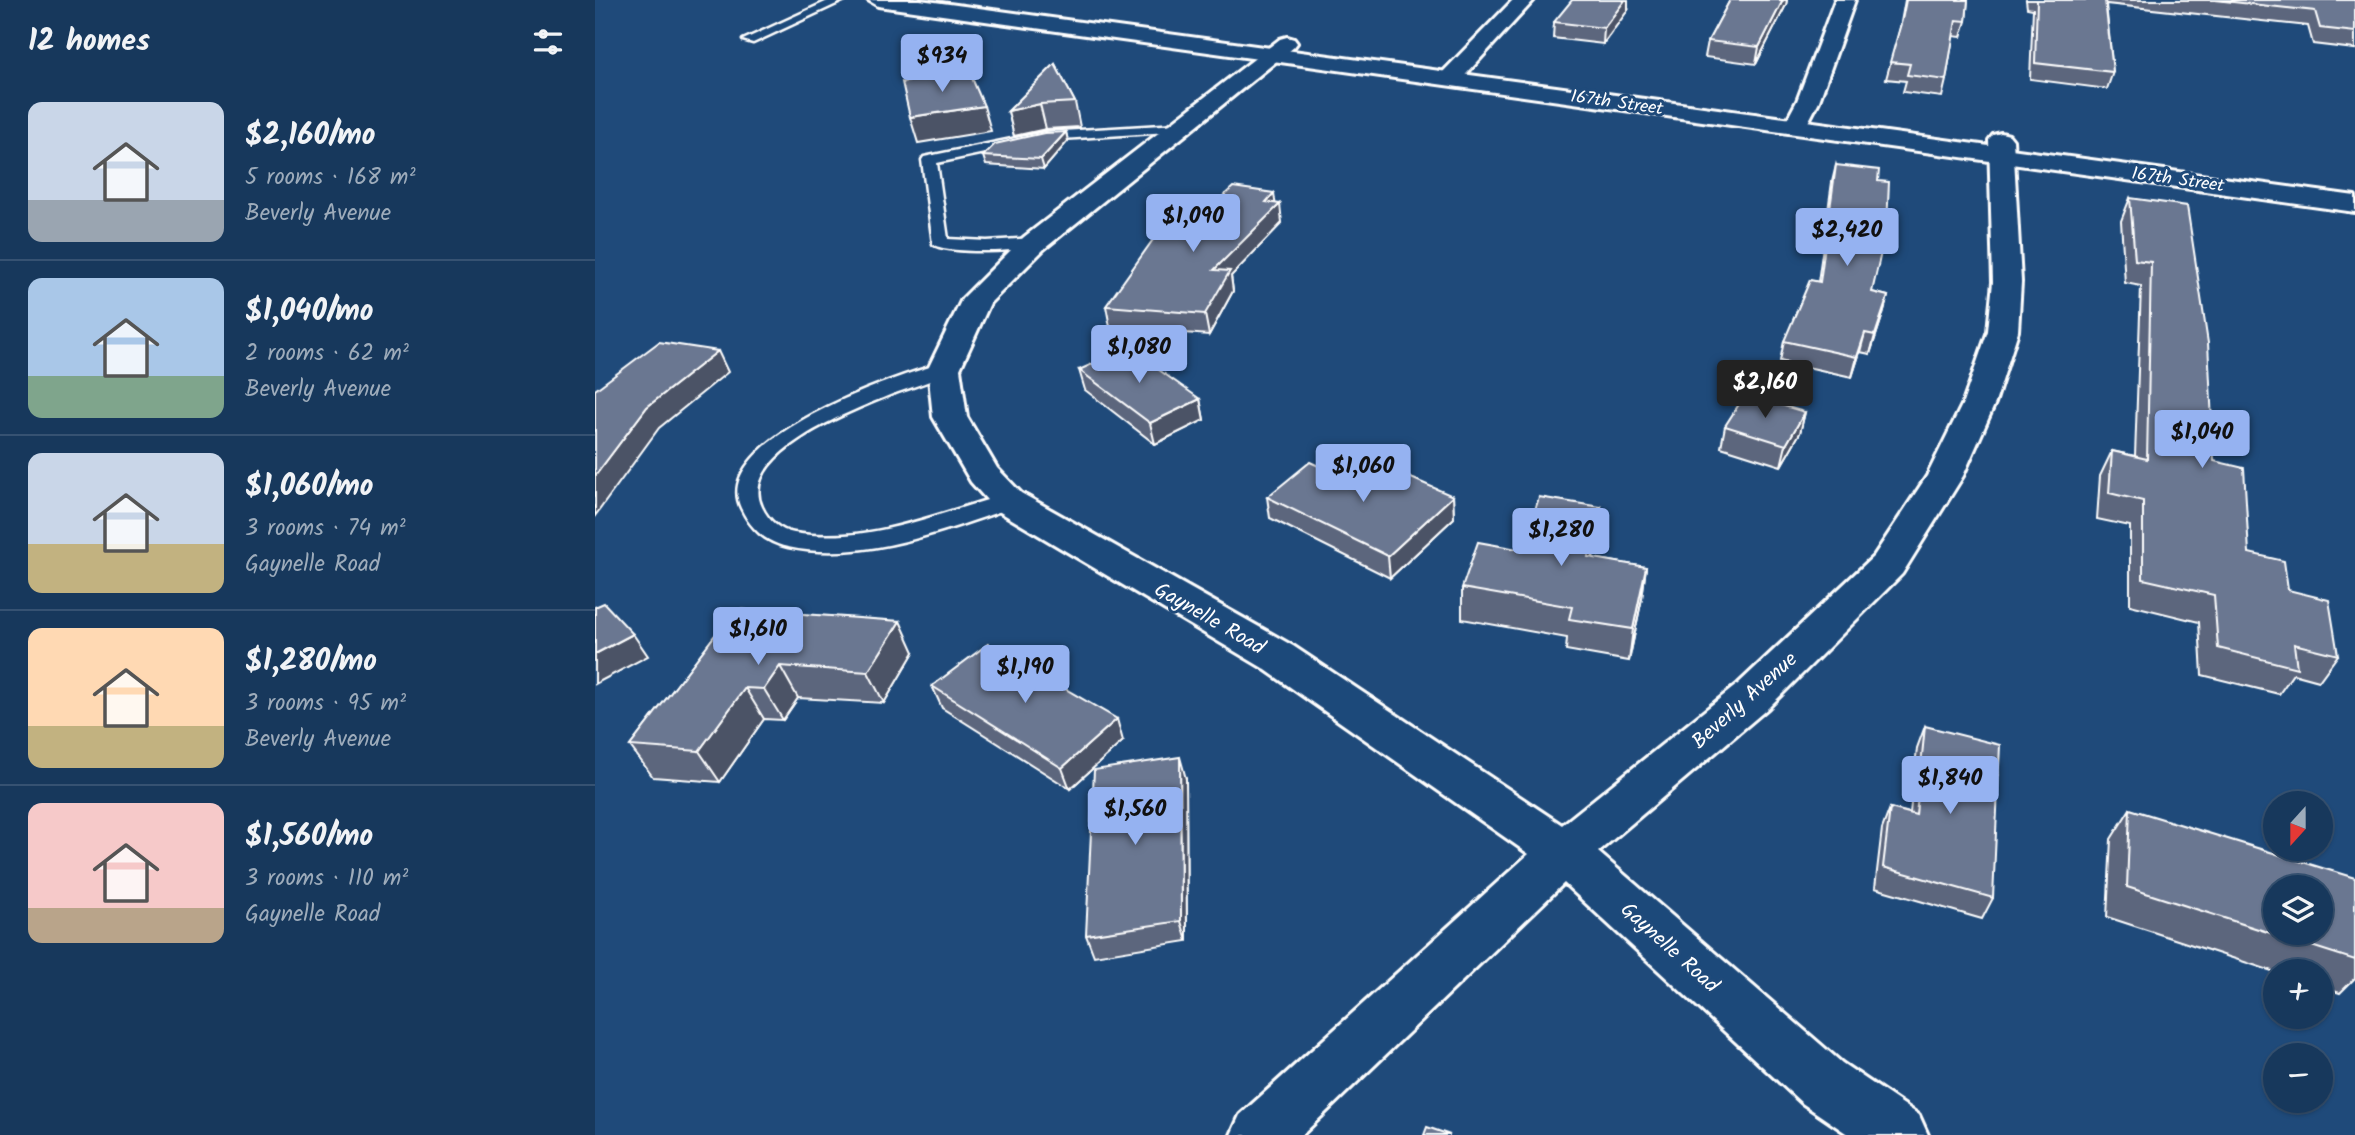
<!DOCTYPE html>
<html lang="en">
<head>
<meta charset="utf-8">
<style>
	body { margin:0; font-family:Kalam,sans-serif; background:#244365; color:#f1f3f6; height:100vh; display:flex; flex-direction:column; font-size:26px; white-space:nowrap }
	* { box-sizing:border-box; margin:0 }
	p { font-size:23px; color:#9eacbb }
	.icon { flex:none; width:38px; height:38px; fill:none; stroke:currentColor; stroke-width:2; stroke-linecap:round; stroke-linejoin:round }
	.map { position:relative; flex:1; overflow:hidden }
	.sheet { display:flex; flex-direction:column; background:#17385c; width:595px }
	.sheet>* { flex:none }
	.needle { width:46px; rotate:201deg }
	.tools { position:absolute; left:1668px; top:791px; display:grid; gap:14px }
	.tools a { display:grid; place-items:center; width:70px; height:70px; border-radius:50%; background:#17385c; box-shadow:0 2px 5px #0004,0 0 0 2px #365272; font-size:35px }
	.price { position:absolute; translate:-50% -60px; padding:0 16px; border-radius:7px; background:#95b2f1; color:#111; font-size:23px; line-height:46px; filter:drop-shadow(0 2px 4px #0008) }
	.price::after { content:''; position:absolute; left:50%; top:42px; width:21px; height:16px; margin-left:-10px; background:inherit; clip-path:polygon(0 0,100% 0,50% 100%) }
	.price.on { background:#222; color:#fff }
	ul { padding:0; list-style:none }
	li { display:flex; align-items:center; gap:21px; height:175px; padding:0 28px }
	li+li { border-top:2px solid #365272 }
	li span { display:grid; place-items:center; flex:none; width:196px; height:140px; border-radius:14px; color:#555 }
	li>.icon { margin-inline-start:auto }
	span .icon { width:84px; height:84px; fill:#fffc; stroke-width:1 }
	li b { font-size:30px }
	h2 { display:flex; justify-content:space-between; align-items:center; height:84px; padding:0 28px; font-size:30px }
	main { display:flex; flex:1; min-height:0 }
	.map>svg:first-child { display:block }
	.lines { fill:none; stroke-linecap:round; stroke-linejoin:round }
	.lane-casing { stroke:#fff; stroke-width:5 }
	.street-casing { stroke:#fff; stroke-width:6 }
	.secondary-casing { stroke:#fff; stroke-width:6 }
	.lane { fill:#1f4a7a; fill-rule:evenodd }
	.street { fill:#1f4a7a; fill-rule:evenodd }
	.secondary { fill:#1f4a7a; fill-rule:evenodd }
	.wall { fill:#5c667d; stroke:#fff; stroke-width:2 }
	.shaded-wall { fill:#4b5366; stroke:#fff; stroke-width:2 }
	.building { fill:#6b7791; stroke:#fff; stroke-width:2; fill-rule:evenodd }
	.labels { text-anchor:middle; stroke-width:6; stroke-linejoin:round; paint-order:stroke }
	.far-street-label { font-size:18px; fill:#fff; stroke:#1f4a7a }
	.street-label { font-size:21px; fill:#fff; stroke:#1f4a7a }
</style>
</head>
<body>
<main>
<section class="sheet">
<h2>12 homes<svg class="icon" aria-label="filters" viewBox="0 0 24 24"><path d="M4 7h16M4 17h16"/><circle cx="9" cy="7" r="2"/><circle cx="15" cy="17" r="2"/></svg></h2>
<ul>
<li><span style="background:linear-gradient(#c9d6e8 70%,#9aa5b1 0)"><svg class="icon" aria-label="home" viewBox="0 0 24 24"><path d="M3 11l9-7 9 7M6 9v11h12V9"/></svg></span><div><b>$2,160/mo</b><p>5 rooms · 168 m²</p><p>Beverly Avenue</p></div></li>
<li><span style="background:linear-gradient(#a9c7e8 70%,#7fa58c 0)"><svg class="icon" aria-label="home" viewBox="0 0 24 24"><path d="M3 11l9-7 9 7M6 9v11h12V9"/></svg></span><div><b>$1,040/mo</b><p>2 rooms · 62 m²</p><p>Beverly Avenue</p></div></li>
<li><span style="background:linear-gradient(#c9d6e8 65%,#c2b280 0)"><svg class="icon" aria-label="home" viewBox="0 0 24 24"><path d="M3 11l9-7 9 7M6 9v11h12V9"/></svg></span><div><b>$1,060/mo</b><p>3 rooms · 74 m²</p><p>Gaynelle Road</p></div></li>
<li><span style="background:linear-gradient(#ffd9b3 70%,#c2b280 0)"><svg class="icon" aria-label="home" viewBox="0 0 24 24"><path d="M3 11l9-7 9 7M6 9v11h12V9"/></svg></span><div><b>$1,280/mo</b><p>3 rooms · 95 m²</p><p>Beverly Avenue</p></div></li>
<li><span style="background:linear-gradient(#f6c9c9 75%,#b9a48a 0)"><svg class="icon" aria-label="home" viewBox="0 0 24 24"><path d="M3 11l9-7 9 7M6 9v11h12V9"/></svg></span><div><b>$1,560/mo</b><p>3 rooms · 110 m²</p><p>Gaynelle Road</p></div></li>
</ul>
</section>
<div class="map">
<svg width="1760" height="1135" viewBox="0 0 1760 1135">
	<rect width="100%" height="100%" fill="#1f4a7a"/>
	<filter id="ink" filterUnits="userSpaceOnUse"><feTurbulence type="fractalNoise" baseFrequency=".0143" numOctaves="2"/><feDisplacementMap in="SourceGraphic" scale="14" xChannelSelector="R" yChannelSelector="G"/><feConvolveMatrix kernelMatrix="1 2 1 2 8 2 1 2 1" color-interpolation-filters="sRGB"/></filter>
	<g filter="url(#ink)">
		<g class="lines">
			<defs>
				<g id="lane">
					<path d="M 235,0 L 250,0 L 158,43 L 148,40 Z"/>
					<path d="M 584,124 L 591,128 L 589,131 L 451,140 L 342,163 L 353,239 L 392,241 L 439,238 L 447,243 C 437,253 348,254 338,244 L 327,160 L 329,157 L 451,132 Z"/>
					<path d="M 349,363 L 358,369 L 356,373 C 337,380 319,387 300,393 C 263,408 141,453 167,507 C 173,520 185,531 199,533 C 275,545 342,513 413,494 L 421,496 L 424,501 L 421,506 C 350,530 269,563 193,547 C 170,542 156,529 146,508 C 114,440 302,375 349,363 Z"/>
				</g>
				<g id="street">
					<path d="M 918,0 L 939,0 L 862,84 L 846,84 L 843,79 L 846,74 Z"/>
					<path d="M 1240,0 L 1260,0 L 1224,101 L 1208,132 L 1192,132 L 1188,127 L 1202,101 Z"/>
					<path d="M 692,37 L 699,39 L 702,43 L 699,47 L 449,249 L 395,303 L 365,369 L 372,417 L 402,468 L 426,493 L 698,646 L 967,825 L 1143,684 L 1279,556 L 1332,476 L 1368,403 L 1393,331 L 1398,282 L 1394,140 L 1398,135 L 1406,133 L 1414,135 L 1418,140 L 1426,282 L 1423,331 L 1400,403 L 1368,476 L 1307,574 L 1173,708 L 1003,852 L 1247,1063 L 1324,1115 L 1333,1135 L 1254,1135 L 1207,1103 L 969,883 L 707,1135 L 636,1135 L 645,1115 L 934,854 L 668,668 L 400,509 L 376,482 L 338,417 L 333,369 L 367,299 L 429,237 L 685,39 Z"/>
				</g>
				<path id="secondary" d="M 273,0 L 325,0 L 1760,196 L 1760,212 L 283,6 Z"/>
			</defs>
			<use href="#lane" class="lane-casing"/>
			<use href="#street" class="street-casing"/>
			<use href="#secondary" class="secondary-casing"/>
			<use href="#lane" class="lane"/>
			<use href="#street" class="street"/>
			<use href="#secondary" class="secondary"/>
		</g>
		<g class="wall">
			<path d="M 1135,0 L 1192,0 L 1191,5 L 1161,64 L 1110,57 L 1113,41 Z"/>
			<path d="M 1310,0 L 1373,0 L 1371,21 L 1366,37 L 1358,36 L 1351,80 L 1347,97 L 1308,92 L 1311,81 L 1291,79 L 1305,28 Z"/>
			<path d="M 1431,0 L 1760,0 L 1760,49 L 1718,44 L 1713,26 L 1511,4 L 1518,72 L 1512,89 L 1435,79 L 1438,9 L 1432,8 Z"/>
			<path d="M 1033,10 L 1008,44 L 958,38 L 959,22 Z"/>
			<path d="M 460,64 L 480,102 L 485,127 L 451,129 L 419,136 L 413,111 Z"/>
			<path d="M 471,132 L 473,141 L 449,169 L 391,165 L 388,156 Z"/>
			<path d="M 1241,165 L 1277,292 L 1293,296 L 1288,314 L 1275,354 L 1265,352 L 1257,377 L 1185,361 L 1189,341 L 1223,282 L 1237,182 Z"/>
			<path d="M 1535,198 L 1619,461 L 1654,553 L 1693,590 L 1743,655 L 1724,681 L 1698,674 L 1684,694 L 1607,675 L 1604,622 L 1535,605 L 1535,526 L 1502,519 L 1505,476 L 1517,451 L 1540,456 L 1546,286 L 1530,283 L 1526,221 Z"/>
			<path d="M 680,203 L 687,223 L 636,276 L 638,291 L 614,335 L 515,327 L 511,306 L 615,208 Z"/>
			<path d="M 484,370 L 605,399 L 609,420 L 560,444 L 490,390 Z"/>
			<path d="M 1210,412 L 1205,433 L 1186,466 L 1126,447 L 1130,426 Z"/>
			<path d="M 763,484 L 858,496 L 859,518 L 795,578 L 675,518 L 672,497 Z"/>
			<path d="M 1006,507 L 1003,537 L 998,558 L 1051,567 L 1047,598 L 1034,661 L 971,650 L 972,638 L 867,619 L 867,588 L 928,550 Z"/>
			<path d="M 140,609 L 319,652 L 289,703 L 203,698 L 188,720 L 169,719 L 125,782 L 58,777 L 35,746 Z"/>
			<path d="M 337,686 L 528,741 L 475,789 L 347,708 Z"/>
			<path d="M 1330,726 L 1398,898 L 1387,919 L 1280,888 L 1287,829 L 1295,808 L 1315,813 L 1322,748 Z"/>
			<path d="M 591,779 L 592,941 L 499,956 L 491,935 Z"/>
			<path d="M 1535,809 L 1760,960 L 1760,978 L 1745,993 L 1726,987 L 1726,971 L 1680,972 L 1512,917 L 1516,839 Z"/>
		</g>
		<g class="shaded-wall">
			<path d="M 1030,0 L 1033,0 L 1033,10 L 1008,44 L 1009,28 Z"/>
			<path d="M 1188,0 L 1192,0 L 1191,5 L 1161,64 L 1164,47 Z"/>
			<path d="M 445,104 L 451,129 L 419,136 L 413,111 Z"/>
			<path d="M 389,106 L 396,131 L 323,143 L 315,117 Z"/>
			<path d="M 471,132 L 473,141 L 449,169 L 446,159 Z"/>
			<path d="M 679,193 L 681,208 L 685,204 L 687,223 L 636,276 L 638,291 L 614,335 L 610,314 L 619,270 L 671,202 Z"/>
			<path d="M 1293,296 L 1288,314 L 1275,354 L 1280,335 Z"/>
			<path d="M 1270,333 L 1265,352 L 1257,377 L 1262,357 Z"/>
			<path d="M 123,351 L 133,372 L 64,428 L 0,516 L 0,476 L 52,407 Z"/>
			<path d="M 605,399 L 609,420 L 560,444 L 555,423 Z"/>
			<path d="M 1210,412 L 1205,433 L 1186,466 L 1191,445 Z"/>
			<path d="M 858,496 L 859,518 L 795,578 L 793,556 Z"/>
			<path d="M 1006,507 L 1003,537 L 990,588 L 993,557 Z"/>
			<path d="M 1051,567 L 1047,598 L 1034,661 L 1038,629 Z"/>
			<path d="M 305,621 L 319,652 L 289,703 L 273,672 Z"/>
			<path d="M 38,634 L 53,656 L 0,684 L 0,654 Z"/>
			<path d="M 185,666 L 203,698 L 188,720 L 169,689 Z"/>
			<path d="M 150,688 L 169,719 L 125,782 L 104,751 Z"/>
			<path d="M 522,719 L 528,741 L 475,789 L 467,768 Z"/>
			<path d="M 585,757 L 591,779 L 592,941 L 586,921 Z"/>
		</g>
		<g class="building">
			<path d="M 977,0 L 1030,0 L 1009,28 L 959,22 Z"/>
			<path d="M 1135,0 L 1188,0 L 1164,47 L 1113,41 Z"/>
			<path d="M 1311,0 L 1373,0 L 1371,21 L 1361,20 L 1351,80 L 1312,75 L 1315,64 L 1295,62 L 1307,20 Z"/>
			<path d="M 1442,0 L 1510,0 L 1518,72 L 1440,63 Z"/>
			<path d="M 1620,0 L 1760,0 L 1760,32 L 1725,28 L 1720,11 Z"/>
			<path d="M 460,64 L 480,102 L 445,104 L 413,111 Z"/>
			<path d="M 374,71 L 389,106 L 315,117 L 307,82 Z"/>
			<path d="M 471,132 L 446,159 L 388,156 L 400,144 L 449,133 Z"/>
			<path d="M 1241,165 L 1284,170 L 1283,181 L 1294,182 L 1292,226 L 1277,292 L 1293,296 L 1280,335 L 1270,333 L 1262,357 L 1189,341 L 1215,280 L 1225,282 Z"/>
			<path d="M 638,187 L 679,193 L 671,202 L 685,204 L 619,270 L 635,271 L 610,314 L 511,306 L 584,203 L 615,208 Z"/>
			<path d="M 1535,198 L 1592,206 L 1613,343 L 1619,461 L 1649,468 L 1654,553 L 1689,561 L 1693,590 L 1734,600 L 1743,655 L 1699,644 L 1702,668 L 1623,648 L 1619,595 L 1548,579 L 1548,501 L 1514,493 L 1517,451 L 1552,459 L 1556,262 L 1540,260 Z"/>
			<path d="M 64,342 L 123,351 L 52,407 L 0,476 L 0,390 Z"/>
			<path d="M 533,348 L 605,399 L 555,423 L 484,370 Z"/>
			<path d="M 1150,395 L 1210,412 L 1191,445 L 1130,426 Z"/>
			<path d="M 715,462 L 763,484 L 786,465 L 858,496 L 793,556 L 672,497 Z"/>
			<path d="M 944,497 L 1006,507 L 993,557 L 1051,567 L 1038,629 L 974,619 L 977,607 L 867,588 L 883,542 L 928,550 Z"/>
			<path d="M 9,603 L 38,634 L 0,654 L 0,607 Z"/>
			<path d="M 140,609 L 305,621 L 273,672 L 185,666 L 169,689 L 150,688 L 104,751 L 35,746 Z"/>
			<path d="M 393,644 L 522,719 L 467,768 L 337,686 Z"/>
			<path d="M 1330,726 L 1405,745 L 1398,898 L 1288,867 L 1295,808 L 1321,815 Z"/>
			<path d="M 585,757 L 586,921 L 491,935 L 499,770 Z"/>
			<path d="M 1535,809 L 1760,878 L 1760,960 L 1532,887 ZM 1680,887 L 1726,887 L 1726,933 L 1680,933 Z"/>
			<path d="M 832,1127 L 855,1135 L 829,1135 Z"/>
		</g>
	</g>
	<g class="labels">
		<g class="far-street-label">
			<text transform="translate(1022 102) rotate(8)" y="6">167th Street</text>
			<text transform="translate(1583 179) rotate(8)" y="6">167th Street</text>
		</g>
		<g class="street-label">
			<text transform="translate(615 618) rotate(30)" y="7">Gaynelle Road</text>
			<text transform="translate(1149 700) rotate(-42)" y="7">Beverly Avenue</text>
			<text transform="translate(1075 947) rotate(42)" y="7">Gaynelle Road</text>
		</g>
	</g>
</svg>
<div class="tools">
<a><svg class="needle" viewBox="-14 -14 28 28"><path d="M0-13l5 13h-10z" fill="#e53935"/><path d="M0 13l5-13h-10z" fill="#9eacbb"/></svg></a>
<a><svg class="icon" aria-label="layers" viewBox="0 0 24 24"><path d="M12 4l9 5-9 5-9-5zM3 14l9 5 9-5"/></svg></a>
<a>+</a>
<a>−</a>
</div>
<b class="price" style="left:347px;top:94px">$934</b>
<b class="price" style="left:598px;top:254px">$1,090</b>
<b class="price" style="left:1252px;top:268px">$2,420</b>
<b class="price" style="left:544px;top:385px">$1,080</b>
<b class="price on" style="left:1170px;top:420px">$2,160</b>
<b class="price" style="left:1607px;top:470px">$1,040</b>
<b class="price" style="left:768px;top:504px">$1,060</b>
<b class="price" style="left:966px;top:568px">$1,280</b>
<b class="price" style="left:163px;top:667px">$1,610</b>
<b class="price" style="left:430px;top:705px">$1,190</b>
<b class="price" style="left:1355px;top:816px">$1,840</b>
<b class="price" style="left:540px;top:847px">$1,560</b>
</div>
</main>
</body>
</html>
